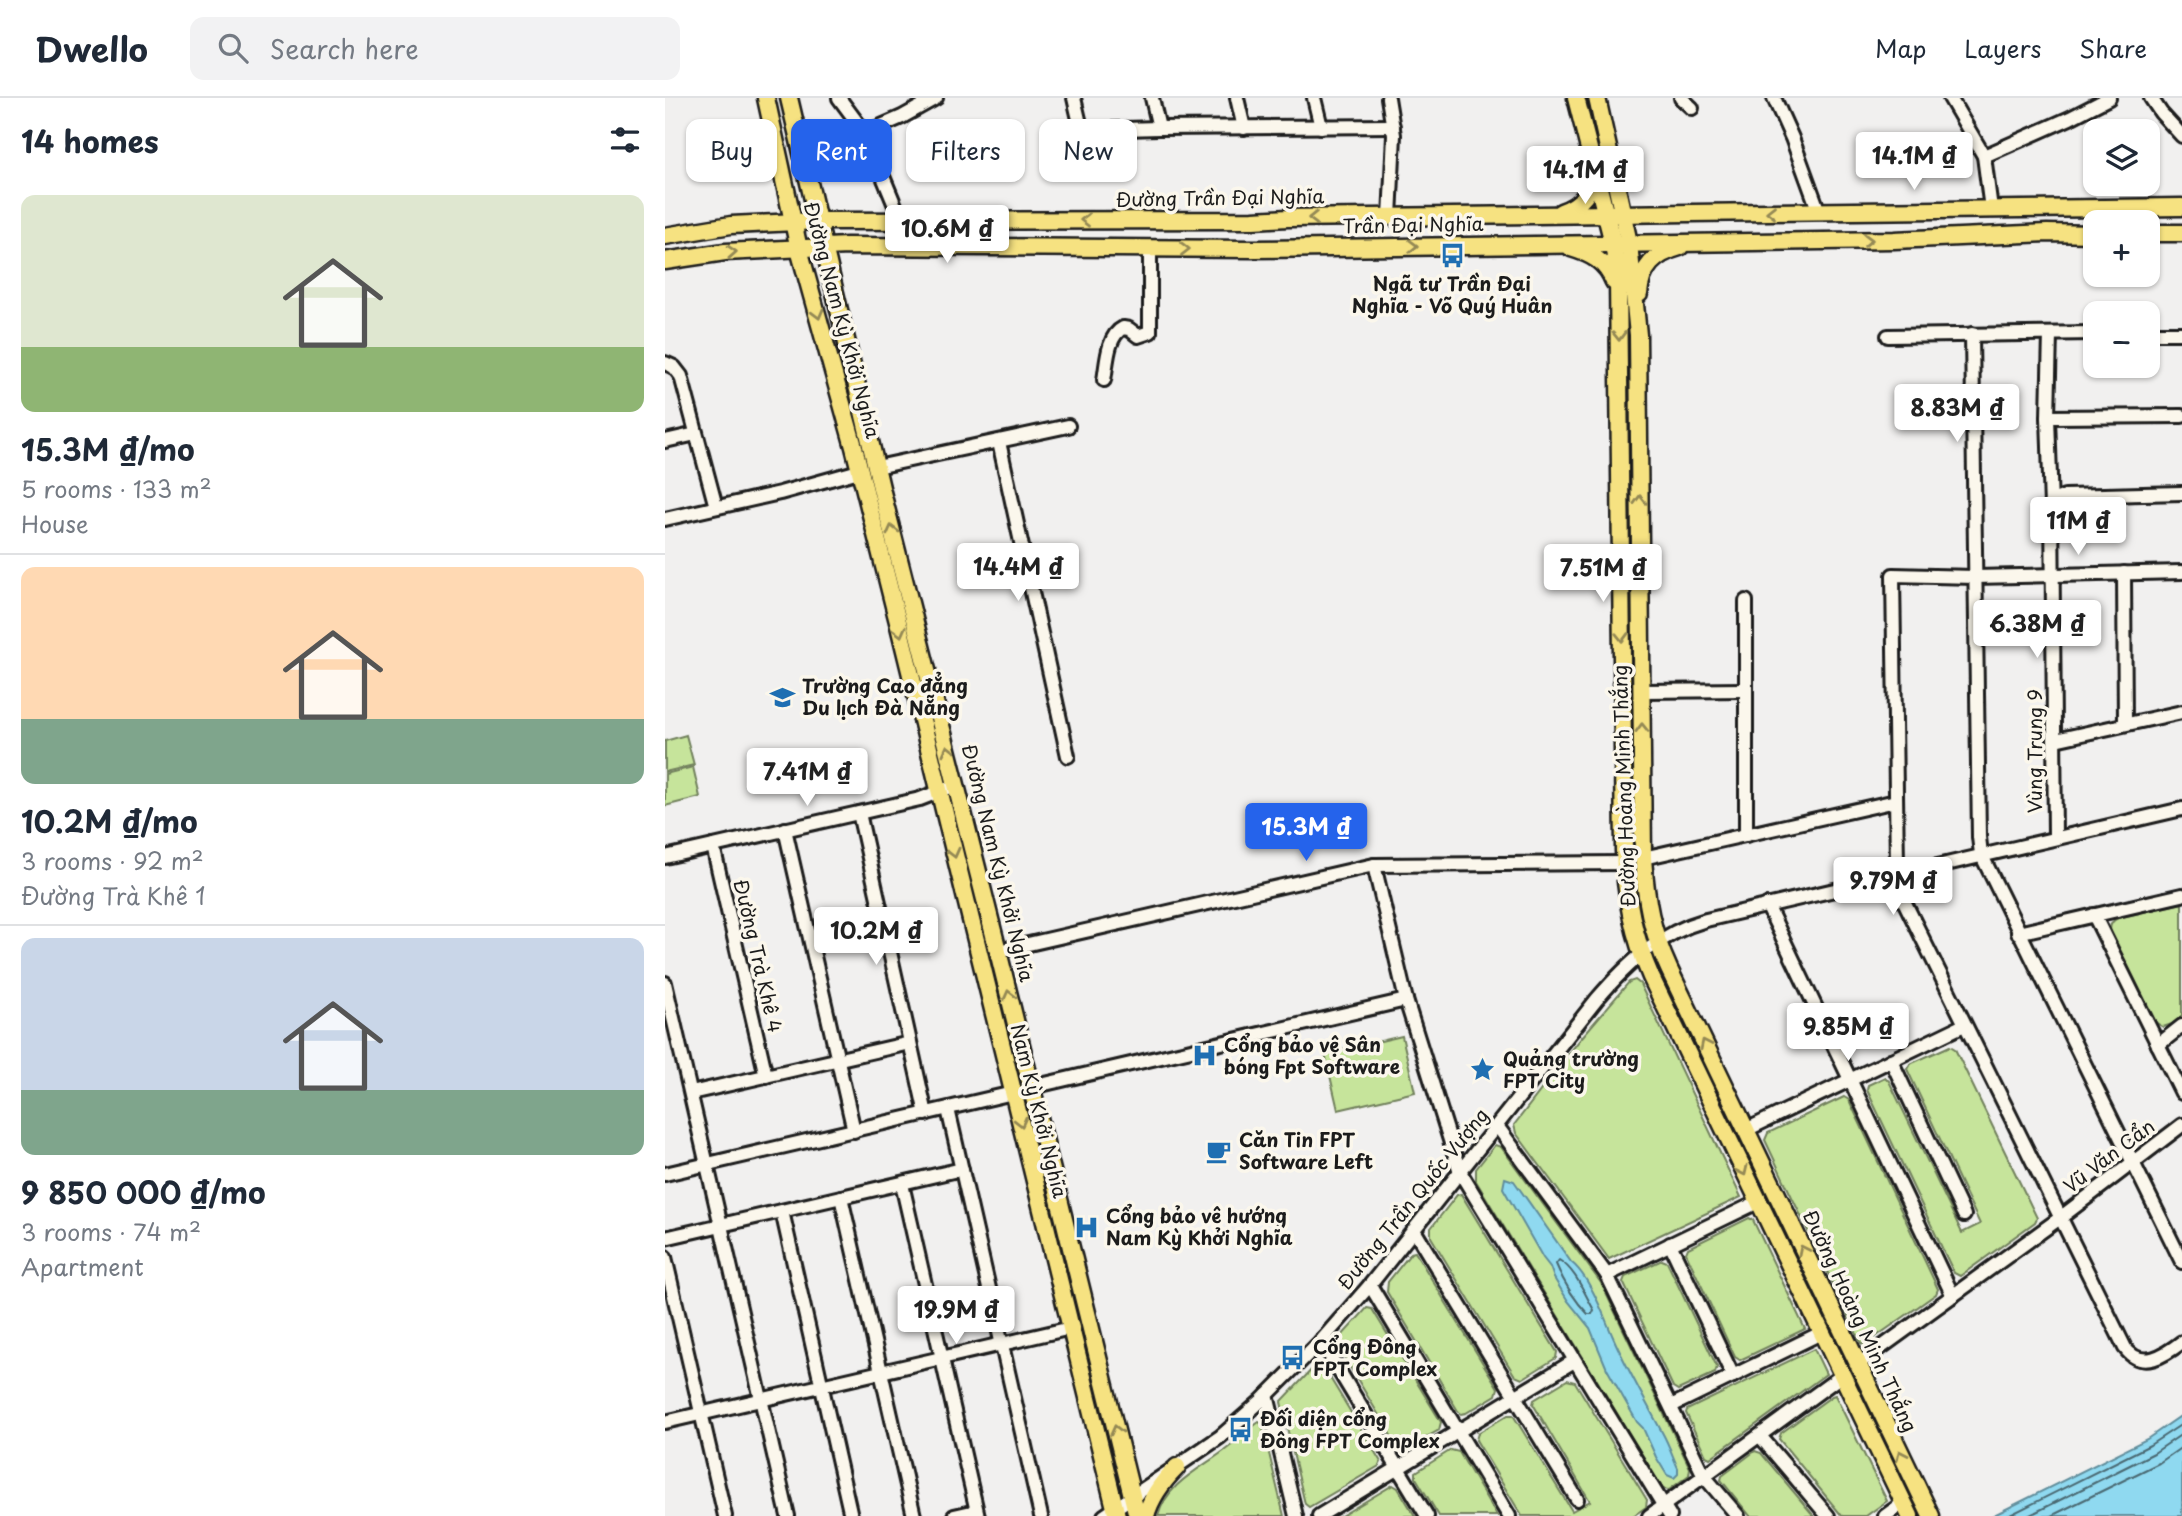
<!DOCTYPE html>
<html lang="en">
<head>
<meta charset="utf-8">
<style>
	body { margin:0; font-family:"Playpen Sans",sans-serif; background:#f2f2f3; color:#1f2937; height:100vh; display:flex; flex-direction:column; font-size:26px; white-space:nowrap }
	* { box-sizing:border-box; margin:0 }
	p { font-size:23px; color:#747a83 }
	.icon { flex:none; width:38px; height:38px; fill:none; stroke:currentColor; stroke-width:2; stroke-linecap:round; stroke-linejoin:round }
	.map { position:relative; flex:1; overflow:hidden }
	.sheet { display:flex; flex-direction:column; background:#fff; width:665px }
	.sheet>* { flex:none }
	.top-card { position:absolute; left:21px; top:21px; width:665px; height:63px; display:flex; gap:14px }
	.buttons { position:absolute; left:1418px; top:21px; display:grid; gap:14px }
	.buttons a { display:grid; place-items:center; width:77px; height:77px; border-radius:14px; background:#fff; box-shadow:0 2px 5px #0004; font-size:35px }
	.price { position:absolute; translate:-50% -60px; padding:0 16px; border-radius:7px; background:#fff; color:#222; font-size:23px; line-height:46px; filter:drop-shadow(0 2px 4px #0008) }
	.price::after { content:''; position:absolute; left:50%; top:42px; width:21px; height:16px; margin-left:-10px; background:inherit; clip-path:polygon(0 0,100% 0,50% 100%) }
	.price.selected { background:#2563eb; color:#fff }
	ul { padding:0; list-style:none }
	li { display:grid; align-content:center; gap:14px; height:371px; padding:0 21px }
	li+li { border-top:2px solid #e0e1e3 }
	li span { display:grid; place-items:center; height:217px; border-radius:14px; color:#555 }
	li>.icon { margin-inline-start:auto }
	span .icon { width:126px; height:126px; fill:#fffc; stroke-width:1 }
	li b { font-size:30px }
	h2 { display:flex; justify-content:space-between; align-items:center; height:84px; padding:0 21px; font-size:30px }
	.chip { padding:0 24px; border-radius:14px; background:#fff; box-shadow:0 2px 5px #0004; font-size:24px; line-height:63px }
	.chip.selected { background:#2563eb; color:#fff }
	header { display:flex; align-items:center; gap:42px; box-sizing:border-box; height:98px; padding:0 35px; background:#fff; border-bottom:2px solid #e0e1e3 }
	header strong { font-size:33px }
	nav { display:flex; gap:38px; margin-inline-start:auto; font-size:24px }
	.search { width:490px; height:63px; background:#f2f2f3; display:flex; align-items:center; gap:18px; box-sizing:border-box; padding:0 24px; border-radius:14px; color:#747a83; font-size:26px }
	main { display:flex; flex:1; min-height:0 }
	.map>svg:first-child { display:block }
	.green { fill:#c6e49b; stroke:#71805c; stroke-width:2 }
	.water { fill:#8fd9f0; stroke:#618d9b; stroke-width:2 }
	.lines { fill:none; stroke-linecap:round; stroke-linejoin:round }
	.shore { stroke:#4a6871; stroke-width:2 }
	.minor-casing { stroke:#1c1c1c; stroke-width:18 }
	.major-casing { stroke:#1c1c1c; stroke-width:21 }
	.minor { stroke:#fbf7ec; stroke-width:12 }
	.major { stroke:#f6e281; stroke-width:16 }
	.oneway { stroke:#948954 }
	.labels { text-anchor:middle; stroke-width:7; stroke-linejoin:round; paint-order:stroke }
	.street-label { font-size:19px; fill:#1c1c1c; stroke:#fbf7ec }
	.poi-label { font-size:19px; font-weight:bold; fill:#1c1c1c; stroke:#fbf7ec; text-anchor:start }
</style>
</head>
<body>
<header>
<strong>Dwello</strong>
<div class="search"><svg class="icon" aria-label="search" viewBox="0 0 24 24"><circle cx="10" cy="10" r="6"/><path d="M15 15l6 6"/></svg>Search here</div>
<nav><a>Map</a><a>Layers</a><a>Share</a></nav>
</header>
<main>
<section class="sheet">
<h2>14 homes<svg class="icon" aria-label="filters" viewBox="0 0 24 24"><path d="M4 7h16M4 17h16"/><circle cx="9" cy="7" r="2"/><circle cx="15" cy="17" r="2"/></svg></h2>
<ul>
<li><span style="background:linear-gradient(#dfe7d0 70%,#8fb573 0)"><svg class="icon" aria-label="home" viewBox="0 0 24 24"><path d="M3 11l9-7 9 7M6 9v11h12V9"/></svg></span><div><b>15.3M ₫/mo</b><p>5 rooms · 133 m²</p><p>House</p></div></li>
<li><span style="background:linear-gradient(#ffd9b3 70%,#7fa58c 0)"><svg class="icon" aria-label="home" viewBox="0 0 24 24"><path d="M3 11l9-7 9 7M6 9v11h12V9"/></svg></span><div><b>10.2M ₫/mo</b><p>3 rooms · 92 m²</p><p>Đường Trà Khê 1</p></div></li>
<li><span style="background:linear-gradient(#c9d6e8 70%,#7fa58c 0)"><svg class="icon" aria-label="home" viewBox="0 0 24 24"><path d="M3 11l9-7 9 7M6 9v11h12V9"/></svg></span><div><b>9 850 000 ₫/mo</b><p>3 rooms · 74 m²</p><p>Apartment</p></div></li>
</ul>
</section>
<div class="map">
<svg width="1517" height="1418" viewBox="0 0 1517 1418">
	<rect width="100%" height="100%" fill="#f1f0ef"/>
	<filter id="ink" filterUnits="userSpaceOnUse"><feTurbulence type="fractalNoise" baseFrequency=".0143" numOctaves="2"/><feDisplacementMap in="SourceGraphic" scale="14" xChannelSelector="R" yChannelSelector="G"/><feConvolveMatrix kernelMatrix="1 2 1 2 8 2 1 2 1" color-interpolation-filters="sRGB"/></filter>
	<g filter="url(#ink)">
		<g class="green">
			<path d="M 21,637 L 29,667 L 0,674 L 0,643 Z"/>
			<path d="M 28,669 L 35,699 L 0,708 L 0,676 Z"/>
			<path d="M 1517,805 L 1517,918 L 1507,926 L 1498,929 L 1490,924 L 1446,836 C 1444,829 1446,823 1453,820 Z"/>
			<path d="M 970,882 L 975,886 L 1076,1099 L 944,1161 L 851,1035 L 849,1027 L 917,939 L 964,884 Z"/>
			<path d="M 737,938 L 750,994 L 673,1012 L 660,956 Z"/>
			<path d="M 1285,948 L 1290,951 L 1372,1120 L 1370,1124 L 1295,1178 L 1289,1175 L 1202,992 L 1203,987 L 1220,979 L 1224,983 L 1297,1135 L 1315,1126 L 1242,971 L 1245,966 Z"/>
			<path d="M 1179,999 L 1184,1002 L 1273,1191 L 1271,1196 L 1199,1247 L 1196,1245 L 1100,1042 L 1103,1035 Z"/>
			<path d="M 830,1047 L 836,1049 L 936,1185 L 1025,1370 L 1024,1377 L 1004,1392 L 998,1391 L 811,1083 L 811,1071 Z"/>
			<path d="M 796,1096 L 892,1254 L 891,1260 L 857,1281 L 850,1278 L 766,1139 L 766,1130 L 792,1097 Z"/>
			<path d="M 1084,1120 L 1088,1122 L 1140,1231 L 1075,1262 L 1070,1259 L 1021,1155 L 1023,1150 Z"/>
			<path d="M 750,1154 L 833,1290 L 831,1297 L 801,1315 L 796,1316 L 793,1313 L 722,1194 L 723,1184 L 746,1155 Z"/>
			<path d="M 997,1162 L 1002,1164 L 1052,1269 L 1050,1275 L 1013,1292 L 1008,1289 L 958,1184 L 960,1179 Z"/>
			<path d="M 702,1210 L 707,1211 L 776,1324 L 774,1332 L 737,1353 L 734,1351 L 672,1247 L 674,1241 Z"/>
			<path d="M 1149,1251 L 1161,1276 L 1045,1360 L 1041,1358 L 1021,1315 L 1022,1312 Z"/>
			<path d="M 656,1265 L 716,1364 L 714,1368 L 644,1409 L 640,1406 L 616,1304 L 652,1266 Z"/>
			<path d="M 902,1282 L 910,1284 L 982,1402 L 981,1409 L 968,1418 L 857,1418 L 811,1342 L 813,1335 L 843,1317 L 848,1317 L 907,1413 L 925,1403 L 868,1306 L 869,1302 Z"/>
			<path d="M 1170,1297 L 1222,1403 L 1201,1418 L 1177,1418 L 1114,1341 L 1116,1335 L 1167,1298 Z"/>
			<path d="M 594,1324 L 597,1326 L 619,1418 L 493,1418 C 502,1384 538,1370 564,1349 C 574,1341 584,1331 594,1324 Z"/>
			<path d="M 786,1352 L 794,1354 L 832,1418 L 774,1418 L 751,1380 L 751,1374 Z"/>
			<path d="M 1090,1353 L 1096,1355 L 1149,1418 L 1085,1418 L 1056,1382 L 1057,1378 Z"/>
			<path d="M 728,1387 L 733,1390 L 750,1418 L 676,1418 Z"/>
		</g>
		<g class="water">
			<path d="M 840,1080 L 849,1083 L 906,1164 C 925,1179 938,1216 948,1239 C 962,1271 981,1304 998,1336 C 1004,1347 1008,1359 1013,1370 L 1013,1376 L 1009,1380 L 1002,1377 L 991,1359 L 978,1330 L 972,1324 L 942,1271 L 925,1230 L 903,1203 L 889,1180 L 885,1169 L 878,1160 L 838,1090 Z"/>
			<path d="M 1517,1317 L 1517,1418 L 1327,1418 L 1482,1341 Z"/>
		</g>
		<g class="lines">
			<g class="shore">
				<path d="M 894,1162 C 911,1172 919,1195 929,1212 L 927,1216 L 923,1216 C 909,1202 899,1185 891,1166 Z"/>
				<path d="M 1343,1418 L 1485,1347 L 1517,1326"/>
				<path d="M 1363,1418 L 1489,1355 L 1517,1336"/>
				<path d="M 1386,1418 L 1494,1365 L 1517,1349"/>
			</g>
			<defs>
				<g id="minor">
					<path d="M 174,0 L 200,35 L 236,122"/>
					<path d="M 409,0 L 416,30 L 423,32 L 494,30 L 728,28"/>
					<path d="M 487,0 L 494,30"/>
					<path d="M 572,0 L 579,30"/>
					<path d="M 649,0 L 656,29"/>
					<path d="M 723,0 L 729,37 L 725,119"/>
					<path d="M 1016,0 L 1027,10"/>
					<path d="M 1109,0 L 1127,40 L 1154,114"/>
					<path d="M 1285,0 L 1319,58 L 1326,111"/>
					<path d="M 1486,0 L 1496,15 L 1517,38"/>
					<path d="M 200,35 L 237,19 L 271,0"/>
					<path d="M 1319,58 L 1405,20 L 1444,0"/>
					<path d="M 1482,235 L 1517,235"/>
					<path d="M 1307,236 L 1314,739 L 1316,756 L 1517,1164"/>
					<path d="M 1385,236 L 1383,319 L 1386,409"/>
					<path d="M 1223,238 L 1430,235"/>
					<path d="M 0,265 L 9,269 L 16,278 L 51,409"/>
					<path d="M 439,282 C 442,266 442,238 458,230 L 464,231 L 473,238 L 485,234 L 485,150"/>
					<path d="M 1383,319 L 1517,318"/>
					<path d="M 0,343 L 31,336"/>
					<path d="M 334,344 L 403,658"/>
					<path d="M 212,369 L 403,328"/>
					<path d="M 0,421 L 115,395 L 194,373"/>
					<path d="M 1517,474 L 1310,479 L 1228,477 L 1232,768 L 1234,787 L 1239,803 L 1460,1250 C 1477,1273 1500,1257 1517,1244"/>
					<path d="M 1459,475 L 1460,626"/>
					<path d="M 1081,503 L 1081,737"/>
					<path d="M 977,593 L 1081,592"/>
					<path d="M 1390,642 L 1517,614"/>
					<path d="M 194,715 L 261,1016"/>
					<path d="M 120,731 L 189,1033"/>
					<path d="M 1390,739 L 1387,406 L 1392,401 L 1400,398 L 1517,395"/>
					<path d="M 48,748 L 101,978"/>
					<path d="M 0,759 L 255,701 L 281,691"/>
					<path d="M 978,760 L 1231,703"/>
					<path d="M 709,767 L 741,902 L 795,1074 L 1005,1418"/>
					<path d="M 1102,807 L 1288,1198"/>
					<path d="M 1429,817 L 1517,995"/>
					<path d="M 1353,835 L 1517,797"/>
					<path d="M 333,853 L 709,767 L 959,765"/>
					<path d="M 0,885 L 123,1418"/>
					<path d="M 1493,947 L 1517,928"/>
					<path d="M 1226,962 L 1299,1117"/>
					<path d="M 367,989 L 741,902"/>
					<path d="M 26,995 L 245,945"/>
					<path d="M 283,1011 L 376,1418"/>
					<path d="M 832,1028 L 942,1177 L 1039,1378 L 1073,1418"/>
					<path d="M 1081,1032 L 1299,927"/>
					<path d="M 0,1076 L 348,995"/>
					<path d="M 237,1086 L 313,1418"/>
					<path d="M 176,1099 L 249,1418"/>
					<path d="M 117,1113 L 186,1418"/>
					<path d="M 749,1132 L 912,1401"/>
					<path d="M 0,1140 L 297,1071"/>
					<path d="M 1005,1146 L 1068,1278"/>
					<path d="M 0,1159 L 60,1418"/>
					<path d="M 942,1177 L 1093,1104"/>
					<path d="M 705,1187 L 844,1418"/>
					<path d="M 656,1243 L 762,1418"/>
					<path d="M 1192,1267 L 1395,1120 L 1517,1027"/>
					<path d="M 602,1297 L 631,1418"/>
					<path d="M 1006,1308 L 1156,1235"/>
					<path d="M 0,1324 L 406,1230"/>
					<path d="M 1095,1338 L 1163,1418"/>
					<path d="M 289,1418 L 311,1413"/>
					<path d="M 439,1418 L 555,1339 L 596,1303 L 656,1243 L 705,1187 L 932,901 C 963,865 995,835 1041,822 L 1517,711"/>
					<path d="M 654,1418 L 909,1263"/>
					<path d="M 984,1418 L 1176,1278"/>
					<path d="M 1220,1418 L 1238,1405"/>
				</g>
				<g id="major">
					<path d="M 101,0 L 134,151 L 189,349 L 234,528 L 452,1418"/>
					<path d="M 124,0 L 217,394 L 333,853 L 472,1418"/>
					<path d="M 911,0 L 948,145 L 953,180 L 959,753 C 960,797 968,838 986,879 L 1245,1418"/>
					<path d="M 932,0 L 964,145 L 973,237 L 978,760 C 981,803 986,832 1004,871 L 1266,1418"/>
					<path d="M 896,114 C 916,107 929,93 927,71"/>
					<path d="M 1482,135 L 1517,135"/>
					<path d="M 0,138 L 66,127 L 153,123 L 588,122 L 623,120 L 1517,109"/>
					<path d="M 906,150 C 926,156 941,163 949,184"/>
					<path d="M 0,163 L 60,154 L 182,148 L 589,151 L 1229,142 L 1382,135 L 1430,136"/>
					<path d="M 974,196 C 976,169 990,156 1015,149"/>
					<path d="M 481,1418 C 486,1398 498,1383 512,1369"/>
				</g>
			</defs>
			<use href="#minor" class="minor-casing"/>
			<use href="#major" class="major-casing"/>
			<use href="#minor" class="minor"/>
			<use href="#major" class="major"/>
		</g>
		<defs><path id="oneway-chevron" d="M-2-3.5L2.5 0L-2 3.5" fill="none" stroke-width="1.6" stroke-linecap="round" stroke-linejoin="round" transform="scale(1.75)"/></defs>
		<g class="oneway">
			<use href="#oneway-chevron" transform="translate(1106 114) rotate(180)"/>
			<use href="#oneway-chevron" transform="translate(648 120) rotate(179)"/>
			<use href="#oneway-chevron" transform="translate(420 122) rotate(-180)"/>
			<use href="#oneway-chevron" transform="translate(1203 142) rotate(-1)"/>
			<use href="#oneway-chevron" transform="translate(748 148) rotate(-1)"/>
			<use href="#oneway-chevron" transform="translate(520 151)"/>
			<use href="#oneway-chevron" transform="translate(67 154) rotate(-4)"/>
			<use href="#oneway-chevron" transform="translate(153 216) rotate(75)"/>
			<use href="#oneway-chevron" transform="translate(954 238) rotate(89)"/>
			<use href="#oneway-chevron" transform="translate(975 402) rotate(-91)"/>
			<use href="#oneway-chevron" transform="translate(227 432) rotate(-104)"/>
			<use href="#oneway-chevron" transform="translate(235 534) rotate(76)"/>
			<use href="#oneway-chevron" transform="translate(957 539) rotate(89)"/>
			<use href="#oneway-chevron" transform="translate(977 630) rotate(-91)"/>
			<use href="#oneway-chevron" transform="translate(283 652) rotate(-104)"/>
			<use href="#oneway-chevron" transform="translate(289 755) rotate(76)"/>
			<use href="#oneway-chevron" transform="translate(344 897) rotate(-104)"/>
			<use href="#oneway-chevron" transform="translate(1040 946) rotate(-116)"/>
			<use href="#oneway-chevron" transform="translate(356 1024) rotate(76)"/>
			<use href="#oneway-chevron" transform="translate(1078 1073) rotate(65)"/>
			<use href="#oneway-chevron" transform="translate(1138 1152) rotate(-116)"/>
			<use href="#oneway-chevron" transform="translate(451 1332) rotate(-104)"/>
			<use href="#oneway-chevron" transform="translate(1236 1357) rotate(-115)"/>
		</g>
	</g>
	<defs>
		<symbol id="bus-bare" viewBox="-9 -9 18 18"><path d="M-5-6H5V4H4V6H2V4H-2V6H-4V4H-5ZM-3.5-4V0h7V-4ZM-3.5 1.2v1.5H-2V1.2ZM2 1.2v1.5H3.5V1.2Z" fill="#1f6fb2" stroke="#fbf7ec" stroke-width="2.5" paint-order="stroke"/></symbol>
		<symbol id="university-bare" viewBox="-9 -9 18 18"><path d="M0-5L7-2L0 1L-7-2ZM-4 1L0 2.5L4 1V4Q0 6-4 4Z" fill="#1f6fb2" stroke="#fbf7ec" stroke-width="2.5" paint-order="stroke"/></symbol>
		<symbol id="hospital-bare" viewBox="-9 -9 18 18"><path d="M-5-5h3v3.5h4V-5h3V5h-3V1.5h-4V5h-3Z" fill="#1f6fb2" stroke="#fbf7ec" stroke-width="2.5" paint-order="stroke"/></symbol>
		<symbol id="sight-bare" viewBox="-9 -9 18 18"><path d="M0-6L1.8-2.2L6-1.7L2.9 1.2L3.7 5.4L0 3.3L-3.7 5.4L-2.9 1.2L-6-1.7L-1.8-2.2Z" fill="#1f6fb2" stroke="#fbf7ec" stroke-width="2.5" paint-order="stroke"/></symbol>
		<symbol id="cafe-bare" viewBox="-9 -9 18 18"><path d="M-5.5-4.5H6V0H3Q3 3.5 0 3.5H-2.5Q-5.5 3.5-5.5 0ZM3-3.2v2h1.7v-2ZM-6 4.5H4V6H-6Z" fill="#1f6fb2" stroke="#fbf7ec" stroke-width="2.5" paint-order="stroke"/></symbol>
	</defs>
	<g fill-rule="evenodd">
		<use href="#bus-bare" x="770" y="140" width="35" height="35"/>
		<use href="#university-bare" x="100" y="582" width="35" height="35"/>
		<use href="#hospital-bare" x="522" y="940" width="35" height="35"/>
		<use href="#sight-bare" x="800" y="954" width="35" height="35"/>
		<use href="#cafe-bare" x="536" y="1036" width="35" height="35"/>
		<use href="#hospital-bare" x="404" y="1112" width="35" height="35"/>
		<use href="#bus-bare" x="610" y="1242" width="35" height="35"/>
		<use href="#bus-bare" x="558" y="1314" width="35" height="35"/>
	</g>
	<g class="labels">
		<g class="street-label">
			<text transform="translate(555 100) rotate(-1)" y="7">Đường Trần Đại Nghĩa</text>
			<text transform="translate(748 127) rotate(-1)" y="7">Trần Đại Nghĩa</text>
			<text transform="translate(177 222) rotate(75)" y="7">Đường Nam Kỳ Khởi Nghĩa</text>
			<text transform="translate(1370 653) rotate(-90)" y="7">Vùng Trung 9</text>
			<text transform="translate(959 688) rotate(-92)" y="7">Đường Hoàng Minh Thắng</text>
			<text transform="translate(333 765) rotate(76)" y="7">Đường Nam Kỳ Khởi Nghĩa</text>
			<text transform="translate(93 858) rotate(77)" y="7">Đường Trà Khê 4</text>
			<text transform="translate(374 1013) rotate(76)" y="7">Nam Kỳ Khởi Nghĩa</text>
			<text transform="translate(1444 1058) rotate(-37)" y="7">Vũ Văn Cẩn</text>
			<text transform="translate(748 1101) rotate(-51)" y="7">Đường Trần Quốc Vượng</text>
			<text transform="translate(1195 1223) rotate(65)" y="7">Đường Hoàng Minh Thắng</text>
		</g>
		<g class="poi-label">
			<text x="787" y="193" text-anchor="middle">Ngã tư Trần Đại<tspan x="787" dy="22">Nghĩa - Võ Quý Huân</tspan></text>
			<text x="137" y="595">Trường Cao đẳng<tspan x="137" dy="22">Du lịch Đà Nẵng</tspan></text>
			<text x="559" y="954">Cổng bảo vệ Sân<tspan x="559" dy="22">bóng Fpt Software</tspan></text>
			<text x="838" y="968">Quảng trường<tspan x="838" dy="22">FPT City</tspan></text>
			<text x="574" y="1049">Căn Tin FPT<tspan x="574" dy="22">Software Left</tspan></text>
			<text x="441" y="1125">Cổng bảo vệ hướng<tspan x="441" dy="22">Nam Kỳ Khởi Nghĩa</tspan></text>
			<text x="648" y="1256">Cổng Đông<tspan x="648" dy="22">FPT Complex</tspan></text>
			<text x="595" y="1328">Đối diện cổng<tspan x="595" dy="22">Đông FPT Complex</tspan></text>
		</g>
	</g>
</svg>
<div class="buttons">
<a><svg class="icon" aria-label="layers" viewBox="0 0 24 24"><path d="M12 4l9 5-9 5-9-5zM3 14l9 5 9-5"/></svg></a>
<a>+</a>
<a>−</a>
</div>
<b class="price" style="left:1249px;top:94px">14.1M ₫</b>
<b class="price" style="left:920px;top:108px">14.1M ₫</b>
<b class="price" style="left:282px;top:167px">10.6M ₫</b>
<b class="price" style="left:1292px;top:346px">8.83M ₫</b>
<b class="price" style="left:1413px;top:459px">11M ₫</b>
<b class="price" style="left:353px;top:505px">14.4M ₫</b>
<b class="price" style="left:938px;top:506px">7.51M ₫</b>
<b class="price" style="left:1372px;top:562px">6.38M ₫</b>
<b class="price" style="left:142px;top:710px">7.41M ₫</b>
<b class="price selected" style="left:641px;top:765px">15.3M ₫</b>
<b class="price" style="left:1228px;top:819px">9.79M ₫</b>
<b class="price" style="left:211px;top:869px">10.2M ₫</b>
<b class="price" style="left:1183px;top:965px">9.85M ₫</b>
<b class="price" style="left:291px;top:1248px">19.9M ₫</b>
<div class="top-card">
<a class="chip">Buy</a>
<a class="chip selected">Rent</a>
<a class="chip">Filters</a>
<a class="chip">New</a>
</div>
</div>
</main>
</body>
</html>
